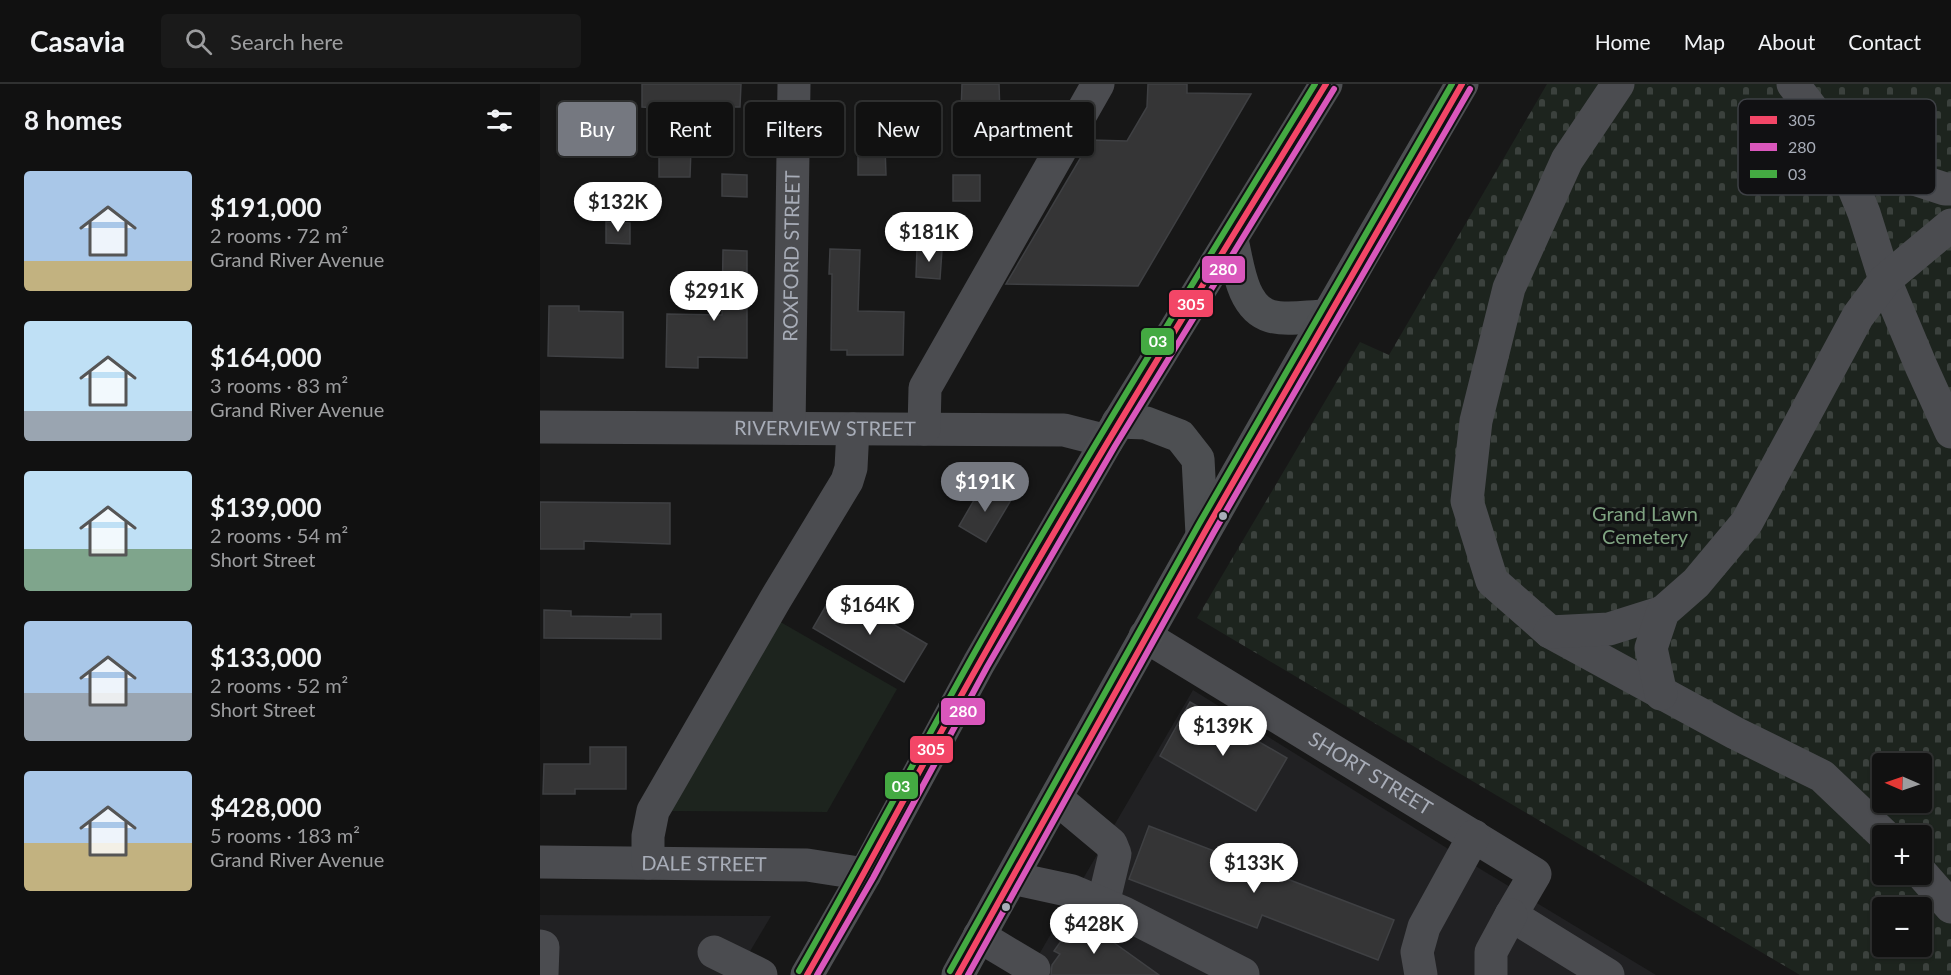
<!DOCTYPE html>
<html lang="en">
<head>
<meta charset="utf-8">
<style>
	body { margin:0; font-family:Lato,sans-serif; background:#1a1a1a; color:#f1f3f6; height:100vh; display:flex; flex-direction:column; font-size:22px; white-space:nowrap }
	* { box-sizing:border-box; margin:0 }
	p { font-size:20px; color:#9c9d9f }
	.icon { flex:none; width:33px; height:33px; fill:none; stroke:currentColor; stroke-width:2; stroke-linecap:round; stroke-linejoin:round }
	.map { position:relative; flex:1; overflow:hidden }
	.side { display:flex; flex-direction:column; background:#111; width:540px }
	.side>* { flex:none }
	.guide { position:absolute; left:18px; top:18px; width:570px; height:54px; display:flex; gap:12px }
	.needle { width:39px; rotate:272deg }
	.fabs { position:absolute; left:1332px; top:669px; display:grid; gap:12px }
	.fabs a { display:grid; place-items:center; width:60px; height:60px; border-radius:6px; background:#111; box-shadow:0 2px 4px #0004,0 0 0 2px #303131; font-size:30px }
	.price { position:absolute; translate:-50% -51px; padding:0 14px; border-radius:21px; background:#fff; color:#222; font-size:20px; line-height:39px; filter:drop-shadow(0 2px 3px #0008) }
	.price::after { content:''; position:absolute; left:50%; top:36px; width:18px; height:14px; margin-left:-9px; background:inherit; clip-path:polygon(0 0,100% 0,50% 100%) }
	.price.on { background:#757880; color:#fff }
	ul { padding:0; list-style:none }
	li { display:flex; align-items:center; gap:18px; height:150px; padding:0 24px }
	li span { display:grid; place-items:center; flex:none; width:168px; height:120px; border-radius:6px; color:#555 }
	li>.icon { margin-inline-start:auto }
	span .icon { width:72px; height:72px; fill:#fffc; stroke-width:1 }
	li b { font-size:26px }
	h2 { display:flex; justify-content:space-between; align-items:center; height:72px; padding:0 24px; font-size:26px }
	.tag { padding:0 21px; border-radius:6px; background:#111; box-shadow:0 2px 4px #0004,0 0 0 2px #303131; font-size:21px; line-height:54px }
	.tag.on { background:#757880; color:#fff }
	header { display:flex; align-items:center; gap:36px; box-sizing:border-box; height:84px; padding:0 30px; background:#111; border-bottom:2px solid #303131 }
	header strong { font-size:28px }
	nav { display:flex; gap:33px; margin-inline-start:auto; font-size:21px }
	.search { width:420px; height:54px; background:#1a1a1a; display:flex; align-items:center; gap:15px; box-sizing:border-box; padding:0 21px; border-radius:6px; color:#9c9d9f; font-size:22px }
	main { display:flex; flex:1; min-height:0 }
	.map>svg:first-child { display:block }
	.built { fill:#212123 }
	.grass { fill:#1d241e }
	.cemetery { fill:url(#cemetery-stones); fill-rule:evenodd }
	.building { fill:#353536; stroke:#3f4043; stroke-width:1.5 }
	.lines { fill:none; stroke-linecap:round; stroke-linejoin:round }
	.minor { stroke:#4b4c50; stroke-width:33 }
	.major { stroke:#4d4f52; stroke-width:33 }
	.bus-1-casing { stroke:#111113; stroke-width:10 }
	.bus-2-casing { stroke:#111113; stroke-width:10 }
	.bus-3-casing { stroke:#111113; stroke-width:10 }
	.bus-1 { stroke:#f34667; stroke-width:6 }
	.bus-2 { stroke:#da57bc; stroke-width:6 }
	.bus-3 { stroke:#44aa42; stroke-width:6 }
	.bus-dot { fill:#a8adb8; stroke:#111113; stroke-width:2 }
	.labels { text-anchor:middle; stroke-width:6; stroke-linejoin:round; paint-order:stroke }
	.street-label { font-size:20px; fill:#a8adb8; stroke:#111113 }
	.park-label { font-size:20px; fill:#7fa381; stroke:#111113 }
	.key { fill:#111113; stroke:#3e4045; stroke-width:1.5 }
	.key-label { font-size:16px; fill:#a8adb8 }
	.line-badge { stroke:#111113; stroke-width:2 }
	.badge-label { font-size:16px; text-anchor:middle; font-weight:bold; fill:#fff }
</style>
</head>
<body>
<header>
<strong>Casavia</strong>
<div class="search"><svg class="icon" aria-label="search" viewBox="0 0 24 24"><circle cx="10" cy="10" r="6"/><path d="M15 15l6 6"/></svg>Search here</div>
<nav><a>Home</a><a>Map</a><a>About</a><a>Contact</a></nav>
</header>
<main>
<section class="side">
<h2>8 homes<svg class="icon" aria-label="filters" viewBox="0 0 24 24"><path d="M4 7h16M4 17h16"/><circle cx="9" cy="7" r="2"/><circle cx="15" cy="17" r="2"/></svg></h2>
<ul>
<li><span style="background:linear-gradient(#a9c7e8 75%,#c2b280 0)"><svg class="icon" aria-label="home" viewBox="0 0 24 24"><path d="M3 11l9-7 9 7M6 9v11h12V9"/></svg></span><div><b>$191,000</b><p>2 rooms · 72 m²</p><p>Grand River Avenue</p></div></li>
<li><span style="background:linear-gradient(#bfe0f5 75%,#9aa5b1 0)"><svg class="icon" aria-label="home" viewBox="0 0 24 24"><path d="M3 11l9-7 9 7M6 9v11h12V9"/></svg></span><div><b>$164,000</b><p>3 rooms · 83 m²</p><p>Grand River Avenue</p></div></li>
<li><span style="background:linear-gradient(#bfe0f5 65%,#7fa58c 0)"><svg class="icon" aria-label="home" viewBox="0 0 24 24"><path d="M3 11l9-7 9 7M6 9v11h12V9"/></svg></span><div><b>$139,000</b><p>2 rooms · 54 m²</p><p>Short Street</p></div></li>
<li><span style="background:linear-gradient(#a9c7e8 60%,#9aa5b1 0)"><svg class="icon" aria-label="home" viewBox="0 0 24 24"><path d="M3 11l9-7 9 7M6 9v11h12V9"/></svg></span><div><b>$133,000</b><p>2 rooms · 52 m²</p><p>Short Street</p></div></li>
<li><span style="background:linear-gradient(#a9c7e8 60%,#c2b280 0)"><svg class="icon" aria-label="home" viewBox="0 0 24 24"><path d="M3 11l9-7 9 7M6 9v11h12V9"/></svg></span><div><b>$428,000</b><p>5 rooms · 183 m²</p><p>Grand River Avenue</p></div></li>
</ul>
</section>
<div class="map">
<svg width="1411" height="891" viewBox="0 0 1411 891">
	<defs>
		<pattern id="cemetery-stones" width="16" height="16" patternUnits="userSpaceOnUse" patternTransform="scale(1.5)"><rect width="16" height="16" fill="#1d241e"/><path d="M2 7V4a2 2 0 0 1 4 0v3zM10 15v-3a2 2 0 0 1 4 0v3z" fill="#3b413d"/></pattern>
	</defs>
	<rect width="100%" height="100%" fill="#171717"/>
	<g class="built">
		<path d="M 653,606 L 942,786 L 1116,891 L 487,891 Z"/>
		<path d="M 0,831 L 231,832 L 196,891 L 0,891 Z"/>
	</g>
	<path class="grass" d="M 237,536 L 357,605 L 287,728 L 131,727 Z"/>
	<path class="cemetery" d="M 1007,0 L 1411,0 L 1411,891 L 1260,891 L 657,534 L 820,258 L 849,271 ZM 1342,680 L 1382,680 L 1382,718 L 1342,718 ZM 1342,752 L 1382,752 L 1382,790 L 1342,790 ZM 1342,824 L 1382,824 L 1382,862 L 1342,862 Z"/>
	<g class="building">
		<path d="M 102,0 L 201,0 L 200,23 L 168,23 L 168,28 L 140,28 L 140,25 L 102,23 Z"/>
		<path d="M 422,0 L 459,0 L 460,31 L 421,29 Z"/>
		<path d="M 608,0 L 647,0 L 647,9 L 711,10 L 598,202 L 466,200 L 551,56 L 587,57 L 607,23 Z"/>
		<path d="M 318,63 L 345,63 L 346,91 L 318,91 Z"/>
		<path d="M 119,65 L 151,65 L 150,93 L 119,93 Z"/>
		<path d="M 182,90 L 207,91 L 207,113 L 182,112 Z"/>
		<rect x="413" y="91" width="27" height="26"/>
		<path d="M 66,138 L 90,139 L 90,160 L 66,159 Z"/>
		<path d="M 377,164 L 402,166 L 400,195 L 376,193 Z"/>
		<path d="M 290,165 L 320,166 L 318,227 L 364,228 L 363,271 L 307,271 L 307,266 L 291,266 L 292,190 L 289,190 Z"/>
		<path d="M 183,166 L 207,167 L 207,274 L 158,273 L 158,284 L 126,283 L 127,230 L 182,231 Z"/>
		<path d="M 9,222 L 39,222 L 39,227 L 83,228 L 83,274 L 8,272 Z"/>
		<path d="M 444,399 L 471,416 L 446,458 L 419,442 Z"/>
		<path d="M 0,418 L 130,419 L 130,460 L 44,457 L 44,465 L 0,465 Z"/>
		<path d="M 295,506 L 387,560 L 364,598 L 273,544 Z"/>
		<path d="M 4,526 L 31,527 L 31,532 L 91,533 L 91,530 L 121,530 L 121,555 L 4,554 Z"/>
		<path d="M 650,618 L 747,674 L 716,727 L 620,672 Z"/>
		<path d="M 50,663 L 86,663 L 86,705 L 35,705 L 35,710 L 3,710 L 4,680 L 50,680 Z"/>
		<path d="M 609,742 L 854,836 L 838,876 L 722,831 L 717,844 L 589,795 Z"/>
		<path d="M 538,833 L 619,891 L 511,891 L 512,881 L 520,870 L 514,867 Z"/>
	</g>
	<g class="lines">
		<g class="minor">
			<path d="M 1078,0 L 1027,76 L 969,204 L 936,337 L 927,417 L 952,497 L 1010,548 L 1195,649 L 1282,692 L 1345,752"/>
			<path d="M 1253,0 L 1292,51 L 1347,86 L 1405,105 L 1411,105"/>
			<path d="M 1292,51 L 1324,129 L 1345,196 L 1381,282 L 1411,348"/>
			<path id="s1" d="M 0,343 L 524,346 L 567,357"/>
			<path id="s2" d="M 249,344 L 254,0"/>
			<path d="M 384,345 L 385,304 L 558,0"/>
			<path d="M 1010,548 L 1069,545 L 1123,528"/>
			<path id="s3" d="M 605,552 L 995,790 L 971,831 L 1068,891"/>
			<path d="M 1121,610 L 1111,564 L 1123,528 L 1156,499 L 1207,438 L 1318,232 L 1345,196 L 1411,141"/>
			<path d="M 516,714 L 571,760 L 575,770 L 563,820"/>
			<path id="s4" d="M 0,778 L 267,781 L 325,790"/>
			<path d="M 108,779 L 108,752 L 113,727 L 235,516 L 307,397 L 311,384 L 313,345"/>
			<path d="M 1382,790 L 1411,823"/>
			<path d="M 472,794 L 532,807 L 584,829 L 703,890"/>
			<path d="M 439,852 L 494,885 L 491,891"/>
			<path d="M 0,862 L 3,863 L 2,891"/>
			<path d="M 174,868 L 221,891"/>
			<path d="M 881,891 L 877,868 L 884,843 L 934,752"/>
			<path d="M 951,891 L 951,868 L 971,831"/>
		</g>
		<g class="major">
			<path d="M 692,156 C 698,180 701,223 730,232 C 747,237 769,232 786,232"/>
			<path d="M 578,338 L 606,339 L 640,352 L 658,375 L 662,450"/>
			<path d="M 267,891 L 325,790 L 439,579 L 567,357 L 786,0"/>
			<path d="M 418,891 C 582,592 749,295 922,0"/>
		</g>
		<defs>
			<g id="bus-1">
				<path d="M 267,891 C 326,788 381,682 440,578 C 550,382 669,191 786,0"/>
				<path d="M 418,891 L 667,444 L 922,0"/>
			</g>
			<g id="bus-2">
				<path d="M 277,891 L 333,794 L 447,583 L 575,362 L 794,5"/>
				<path d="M 428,891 L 674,448 L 930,5"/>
			</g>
			<g id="bus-3">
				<path d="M 259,887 C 318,784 373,679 431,575 C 540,380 659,190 775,0"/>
				<path d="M 410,887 L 659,440 L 912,0"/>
			</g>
		</defs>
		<use href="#bus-1" class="bus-1-casing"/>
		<use href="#bus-2" class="bus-2-casing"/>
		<use href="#bus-3" class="bus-3-casing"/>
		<use href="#bus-1" class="bus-1"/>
		<use href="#bus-2" class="bus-2"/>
		<use href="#bus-3" class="bus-3"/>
	</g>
	<g class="bus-dot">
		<circle cx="683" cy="432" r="5"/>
		<circle cx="466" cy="823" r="5"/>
	</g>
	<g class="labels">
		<g class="street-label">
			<text dy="7" stroke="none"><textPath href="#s2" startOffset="172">ROXFORD STREET</textPath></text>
			<text dy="7" stroke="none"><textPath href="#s1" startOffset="285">RIVERVIEW STREET</textPath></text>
			<text dy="7" stroke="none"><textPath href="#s3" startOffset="264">SHORT STREET</textPath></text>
			<text dy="7" stroke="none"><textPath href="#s4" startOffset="164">DALE STREET</textPath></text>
		</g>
		<g class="park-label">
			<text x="1105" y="437">Grand Lawn<tspan x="1105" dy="23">Cemetery</tspan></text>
		</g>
	</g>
	<rect x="1198" y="15" width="198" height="96" rx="9" class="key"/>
	<rect x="1210" y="32" width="27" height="8" fill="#f34667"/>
	<rect x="1210" y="59" width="27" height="8" fill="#da57bc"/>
	<rect x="1210" y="86" width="27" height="8" fill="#44aa42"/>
	<g class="key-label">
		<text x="1248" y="42">305</text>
		<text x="1248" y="69">280</text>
		<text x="1248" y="96">03</text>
	</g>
	<g class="line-badge">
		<rect x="661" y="171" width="45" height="29" rx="6" fill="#da57bc"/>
		<rect x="628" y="205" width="46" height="29" rx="6" fill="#f34667"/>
		<rect x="600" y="243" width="35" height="29" rx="6" fill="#44aa42"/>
		<rect x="400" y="613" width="46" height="29" rx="6" fill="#da57bc"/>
		<rect x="369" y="651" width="45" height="29" rx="6" fill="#f34667"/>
		<rect x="344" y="687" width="35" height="29" rx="6" fill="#44aa42"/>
	</g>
	<g class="badge-label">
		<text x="683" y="191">280</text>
		<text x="651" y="226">305</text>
		<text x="618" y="263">03</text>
		<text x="423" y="633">280</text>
		<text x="391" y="671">305</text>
		<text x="361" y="708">03</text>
	</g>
</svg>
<div class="fabs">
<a><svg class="needle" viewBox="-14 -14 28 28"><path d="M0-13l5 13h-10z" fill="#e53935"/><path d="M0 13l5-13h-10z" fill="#9c9d9f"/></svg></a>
<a>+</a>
<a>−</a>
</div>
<b class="price" style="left:78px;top:149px">$132K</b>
<b class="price" style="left:389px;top:179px">$181K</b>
<b class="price" style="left:174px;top:238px">$291K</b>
<b class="price on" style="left:445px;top:429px">$191K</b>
<b class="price" style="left:330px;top:552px">$164K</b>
<b class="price" style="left:683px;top:673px">$139K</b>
<b class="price" style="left:714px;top:810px">$133K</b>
<b class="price" style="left:554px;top:871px">$428K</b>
<div class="guide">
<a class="tag on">Buy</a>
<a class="tag">Rent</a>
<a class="tag">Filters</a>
<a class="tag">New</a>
<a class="tag">Apartment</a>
</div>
</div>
</main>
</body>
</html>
